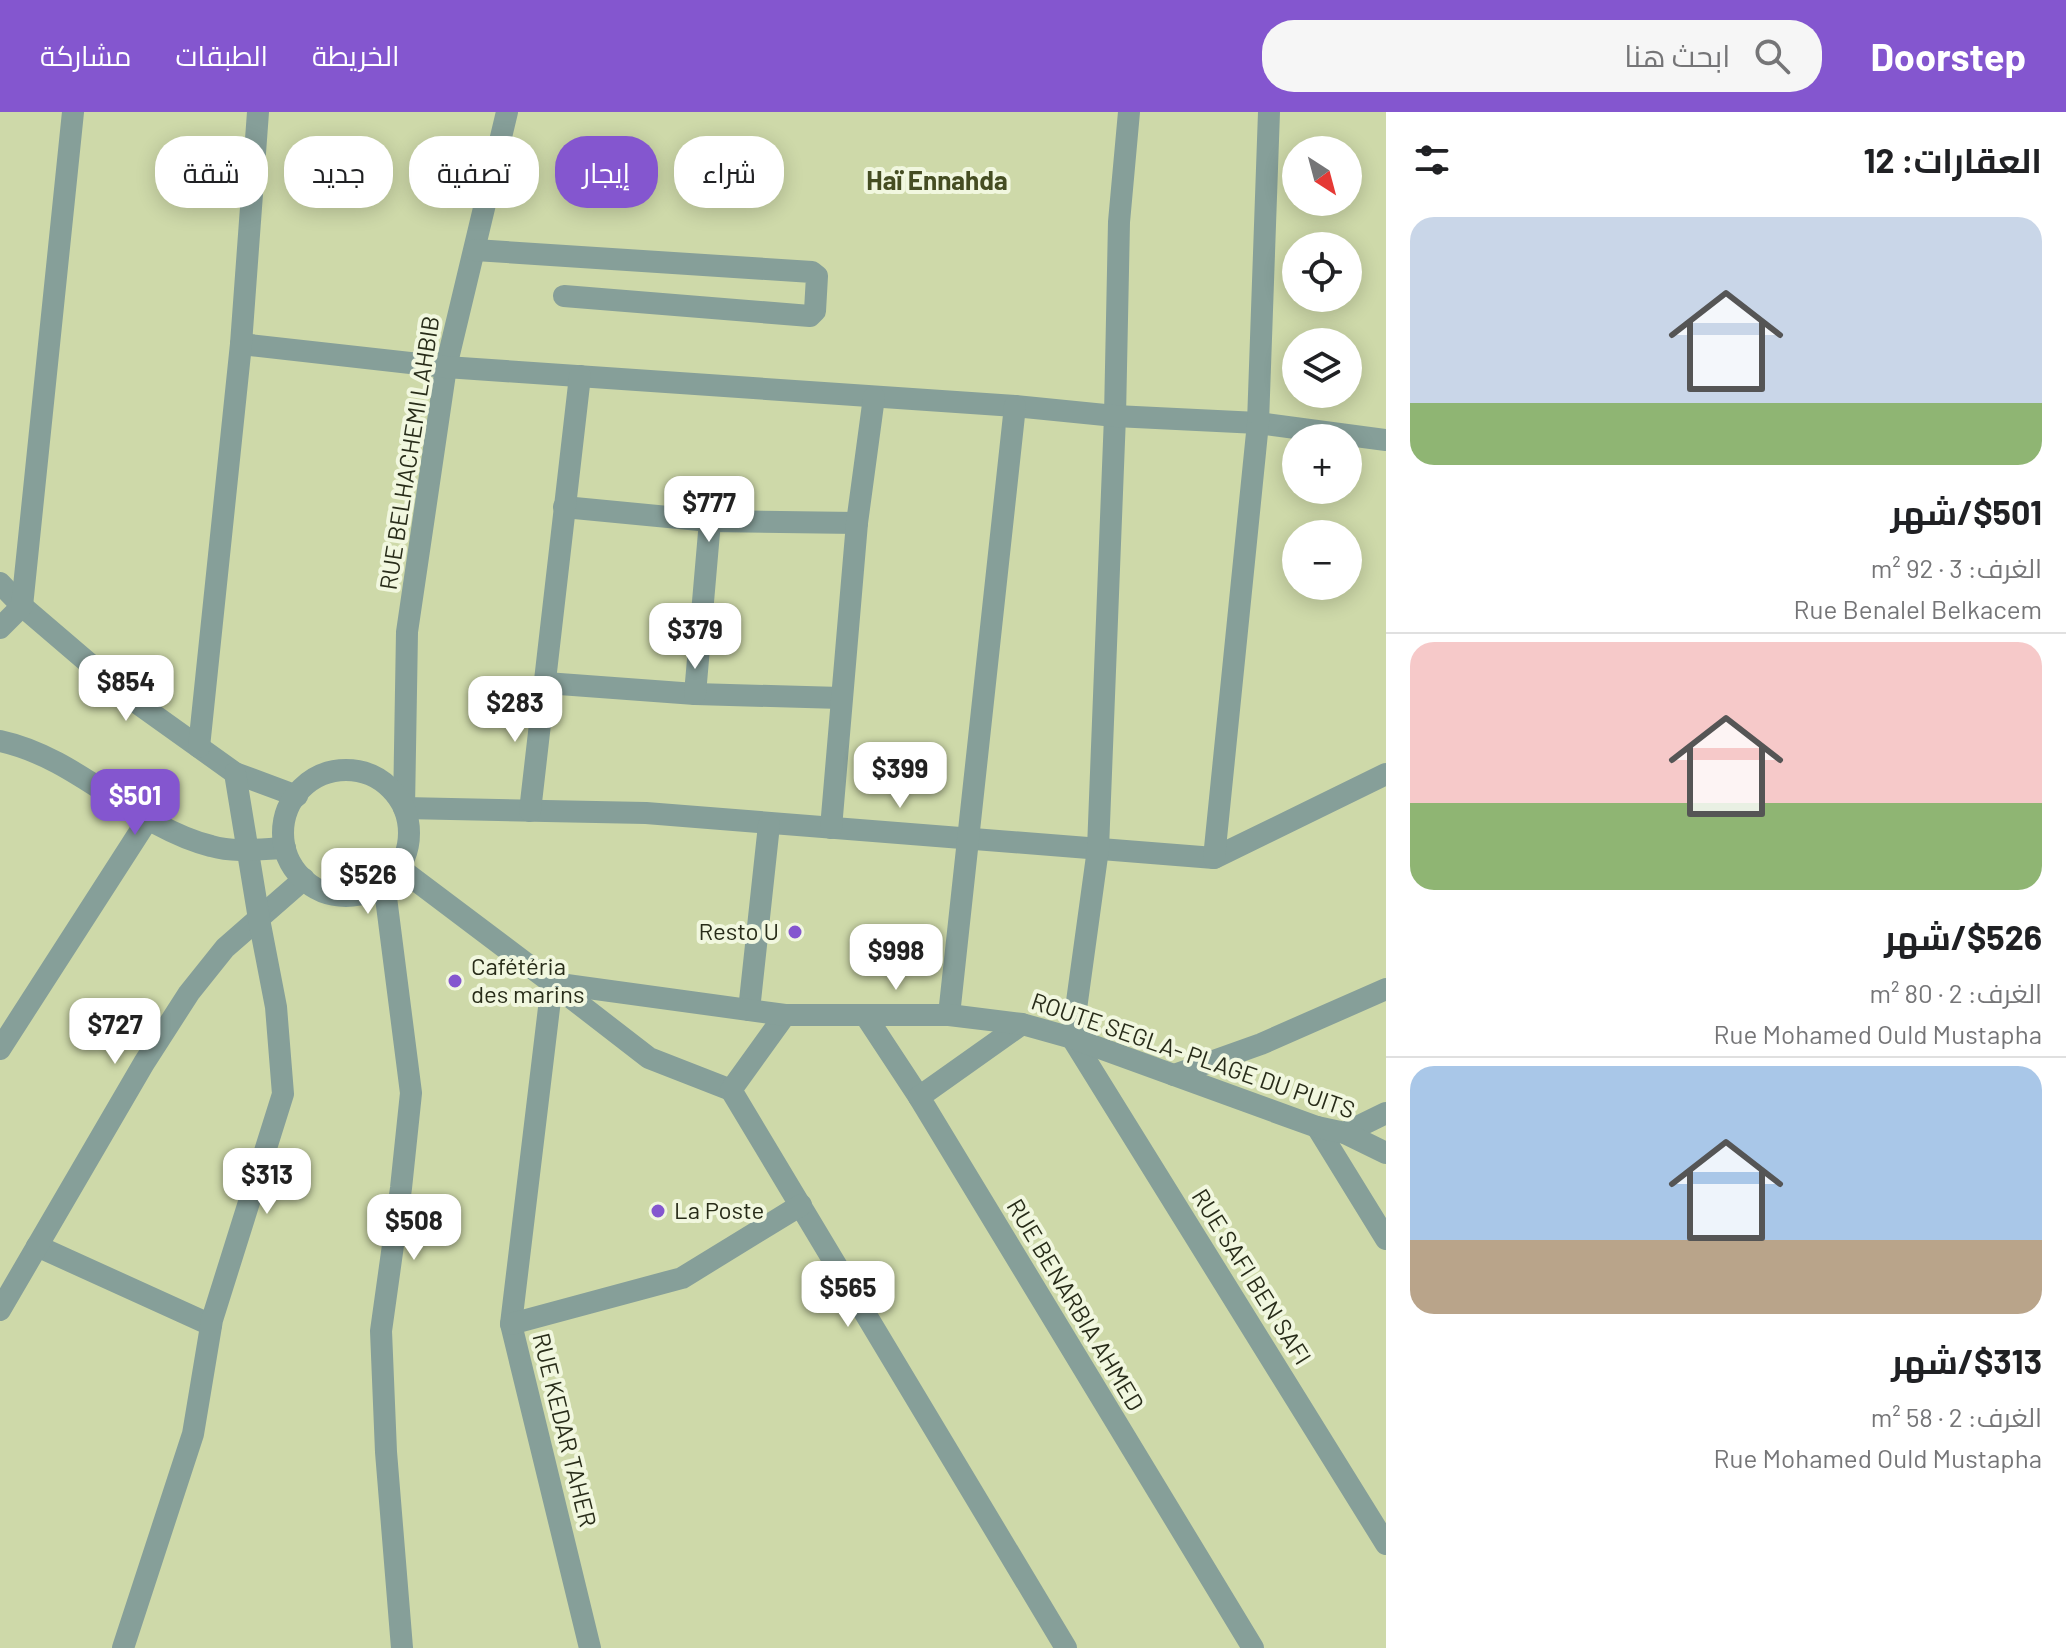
<!DOCTYPE html>
<html lang="ar">
<head>
<meta charset="utf-8">
<style>
	body { margin:0; font-family:Barlow,Cairo,sans-serif; background:#f6f6f6; color:#202124; direction:rtl; height:100vh; display:flex; flex-direction:column; font-size:30px; white-space:nowrap }
	* { box-sizing:border-box; margin:0 }
	p { font-size:26px; color:#757577 }
	.icon { flex:none; width:44px; height:44px; fill:none; stroke:currentColor; stroke-width:2; stroke-linecap:round; stroke-linejoin:round }
	.map { position:relative; flex:1; overflow:hidden; direction:ltr }
	.panel { display:flex; flex-direction:column; background:#fff; width:680px }
	.panel>* { flex:none }
	.banner { position:absolute; left:24px; top:24px; width:760px; height:72px; direction:rtl; display:flex; gap:16px }
	.needle { width:52px; rotate:144deg }
	.tools { position:absolute; left:1282px; top:24px; display:grid; gap:16px }
	.tools a { display:grid; place-items:center; width:80px; height:80px; border-radius:50%; background:#fff; box-shadow:0 4px 20px #0003; font-size:40px }
	.price { position:absolute; translate:-50% -68px; padding:0 18px; border-radius:16px; background:#fff; color:#222; font-size:26px; line-height:52px; filter:drop-shadow(0 2px 4px #0008) }
	.price::after { content:''; position:absolute; left:50%; top:48px; width:24px; height:18px; margin-left:-12px; background:inherit; clip-path:polygon(0 0,100% 0,50% 100%) }
	.price.on { background:#8456cf; color:#fff }
	ul { padding:0; list-style:none }
	li { display:grid; align-content:center; gap:16px; height:424px; padding:0 24px }
	li+li { border-top:2px solid #e0e0e0 }
	li span { display:grid; place-items:center; height:248px; border-radius:24px; color:#555 }
	li>.icon { margin-inline-start:auto }
	span .icon { width:144px; height:144px; fill:#fffc; stroke-width:1 }
	li b { font-size:34px }
	h2 { display:flex; justify-content:space-between; align-items:center; height:96px; padding:0 24px; font-size:34px }
	.tag { padding:0 28px; border-radius:32px; background:#fff; box-shadow:0 4px 20px #0003; font-size:28px; line-height:72px }
	.tag.on { background:#8456cf; color:#fff }
	header { display:flex; align-items:center; gap:48px; box-sizing:border-box; height:112px; padding:0 40px; background:#8456cf; color:#fff }
	header strong { font-size:38px }
	nav { display:flex; gap:44px; margin-inline-start:auto; font-size:28px }
	.search { width:560px; height:72px; background:#f6f6f6; display:flex; align-items:center; gap:20px; box-sizing:border-box; padding:0 28px; border-radius:32px; color:#757577; font-size:30px }
	main { display:flex; flex:1; min-height:0 }
	.map>svg:first-child { display:block }
	.lines { fill:none; stroke-linecap:round; stroke-linejoin:round }
	.minor { stroke:#869f99; stroke-width:22 }
	.tertiary { stroke:#869f99; stroke-width:22 }
	.poi-dot { fill:#8456cf; stroke:#f1f7df; stroke-width:3 }
	.labels { text-anchor:middle; stroke-width:8; stroke-linejoin:round; paint-order:stroke }
	.street-label { font-size:24px; fill:#282c19; stroke:#f1f7df }
	.poi-label { font-size:24px; fill:#282c19; stroke:#f1f7df; text-anchor:start }
	.neighbourhood-label { font-size:26px; font-weight:bold; fill:#454d22; stroke:#f1f7df }
</style>
</head>
<body>
<header>
<strong>Doorstep</strong>
<div class="search"><svg class="icon" aria-label="search" viewBox="0 0 24 24"><circle cx="10" cy="10" r="6"/><path d="M15 15l6 6"/></svg>ابحث هنا</div>
<nav><a>الخريطة</a><a>الطبقات</a><a>مشاركة</a></nav>
</header>
<main>
<section class="panel">
<h2>العقارات: 12<svg class="icon" aria-label="filters" viewBox="0 0 24 24"><path d="M4 7h16M4 17h16"/><circle cx="9" cy="7" r="2"/><circle cx="15" cy="17" r="2"/></svg></h2>
<ul>
<li><span style="background:linear-gradient(#c9d6e8 75%,#8fb573 0)"><svg class="icon" aria-label="home" viewBox="0 0 24 24"><path d="M3 11l9-7 9 7M6 9v11h12V9"/></svg></span><div><b>$501/شهر</b><p>الغرف: 3 · 92 m²</p><p>Rue Benalel Belkacem</p></div></li>
<li><span style="background:linear-gradient(#f6c9c9 65%,#8fb573 0)"><svg class="icon" aria-label="home" viewBox="0 0 24 24"><path d="M3 11l9-7 9 7M6 9v11h12V9"/></svg></span><div><b>$526/شهر</b><p>الغرف: 2 · 80 m²</p><p>Rue Mohamed Ould Mustapha</p></div></li>
<li><span style="background:linear-gradient(#a9c7e8 70%,#b9a48a 0)"><svg class="icon" aria-label="home" viewBox="0 0 24 24"><path d="M3 11l9-7 9 7M6 9v11h12V9"/></svg></span><div><b>$313/شهر</b><p>الغرف: 2 · 58 m²</p><p>Rue Mohamed Ould Mustapha</p></div></li>
</ul>
</section>
<div class="map">
<svg width="1386" height="1536" viewBox="0 0 1386 1536">
	<rect width="100%" height="100%" fill="#ced9a9"/>
	<g class="lines">
		<g class="minor">
			<path d="M 507,0 L 446,255 L 407,520 L 404,696 L 646,701 L 1214,746 L 1386,662"/>
			<path d="M 1129,0 L 1119,110 L 1115,304 L 1098,737 L 1072,926 L 1386,1432"/>
			<path d="M 475,138 L 812,160 L 817,164 L 815,199 L 810,204 L 564,184"/>
			<path d="M 241,232 L 446,255 L 1015,294 L 1115,304 L 1258,311 L 1386,328"/>
			<path d="M 564,395 L 710,409 L 857,411"/>
			<path d="M 0,471 L 22,494 L 126,583 L 235,661 L 297,684"/>
			<path d="M 0,516 L 22,494 L 73,0"/>
			<path d="M 546,571 L 695,582 L 841,586"/>
			<path d="M 695,582 L 710,409"/>
			<path d="M 199,635 L 241,232 L 258,0"/>
			<path d="M 530,699 L 580,264"/>
			<path d="M 831,716 L 857,411 L 874,285"/>
			<path d="M 1214,746 L 1258,311 L 1269,0"/>
			<path d="M 384,770 L 411,981 L 401,1076 L 381,1219 L 386,1340 L 402,1536"/>
			<path d="M 552,871 L 511,1212 L 590,1536"/>
			<path d="M 552,871 L 649,946 L 731,978"/>
			<path d="M 749,898 L 769,713"/>
			<path d="M 785,903 L 731,978 L 1066,1536"/>
			<path d="M 865,903 L 919,985"/>
			<path d="M 949,903 L 1015,294"/>
			<path d="M 1022,912 L 919,985 L 1253,1536"/>
			<path d="M 0,937 L 148,707"/>
			<path d="M 1174,963 L 1261,932 L 1386,877"/>
			<path d="M 1317,1015 L 1386,1127"/>
			<path d="M 1345,1021 L 1386,1001"/>
			<path d="M 37,1134 L 211,1213"/>
			<path d="M 0,1198 L 144,951 L 189,881 L 225,836 L 304,767"/>
			<path d="M 511,1212 L 682,1166 L 801,1093"/>
			<path d="M 123,1536 L 193,1322 L 212,1208 L 283,982 L 276,895 L 259,807 L 235,661"/>
		</g>
		<g class="tertiary">
			<path d="M 0,629 C 79,646 133,714 211,734 C 235,741 261,737 285,736"/>
			<circle cx="346" cy="721" r="63"/>
			<path d="M 398,755 L 552,871 L 785,903 L 949,903 L 1022,912 L 1072,926 L 1317,1015 L 1345,1021 L 1386,1041"/>
		</g>
	</g>
	<g class="poi-dot">
		<circle cx="795" cy="820" r="8"/>
		<circle cx="455" cy="869" r="8"/>
		<circle cx="658" cy="1099" r="8"/>
	</g>
	<g class="labels">
		<g class="street-label">
			<text transform="translate(410 341) rotate(-81)" y="8">RUE BELHACHEMI LAHBIB</text>
			<text transform="translate(1193 944) rotate(19)" y="8">ROUTE SEGLA- PLAGE DU PUITS</text>
			<text transform="translate(1251 1165) rotate(58)" y="8">RUE SAFI BEN SAFI</text>
			<text transform="translate(1075 1193) rotate(59)" y="8">RUE BENARBIA AHMED</text>
			<text transform="translate(564 1318) rotate(76)" y="8">RUE KEDAR TAHER</text>
		</g>
		<g class="poi-label">
			<text x="779" y="828" text-anchor="end">Resto U</text>
			<text x="471" y="863">Cafétéria<tspan x="471" dy="28">des marins</tspan></text>
			<text x="674" y="1107">La Poste</text>
		</g>
		<g class="neighbourhood-label">
			<text x="937" y="78">Haï Ennahda</text>
		</g>
	</g>
</svg>
<div class="tools">
<a><svg class="needle" viewBox="-14 -14 28 28"><path d="M0-13l5 13h-10z" fill="#e53935"/><path d="M0 13l5-13h-10z" fill="#757577"/></svg></a>
<a><svg class="icon" aria-label="locate" viewBox="0 0 24 24"><circle cx="12" cy="12" r="6"/><path d="M12 2v4M12 18v4M2 12h4M18 12h4"/></svg></a>
<a><svg class="icon" aria-label="layers" viewBox="0 0 24 24"><path d="M12 4l9 5-9 5-9-5zM3 14l9 5 9-5"/></svg></a>
<a>+</a>
<a>−</a>
</div>
<b class="price" style="left:709px;top:432px">$777</b>
<b class="price" style="left:695px;top:559px">$379</b>
<b class="price" style="left:126px;top:611px">$854</b>
<b class="price" style="left:515px;top:632px">$283</b>
<b class="price" style="left:900px;top:698px">$399</b>
<b class="price on" style="left:135px;top:725px">$501</b>
<b class="price" style="left:368px;top:804px">$526</b>
<b class="price" style="left:896px;top:880px">$998</b>
<b class="price" style="left:115px;top:954px">$727</b>
<b class="price" style="left:267px;top:1104px">$313</b>
<b class="price" style="left:414px;top:1150px">$508</b>
<b class="price" style="left:848px;top:1217px">$565</b>
<div class="banner">
<a class="tag">شراء</a>
<a class="tag on">إيجار</a>
<a class="tag">تصفية</a>
<a class="tag">جديد</a>
<a class="tag">شقة</a>
</div>
</div>
</main>
</body>
</html>
